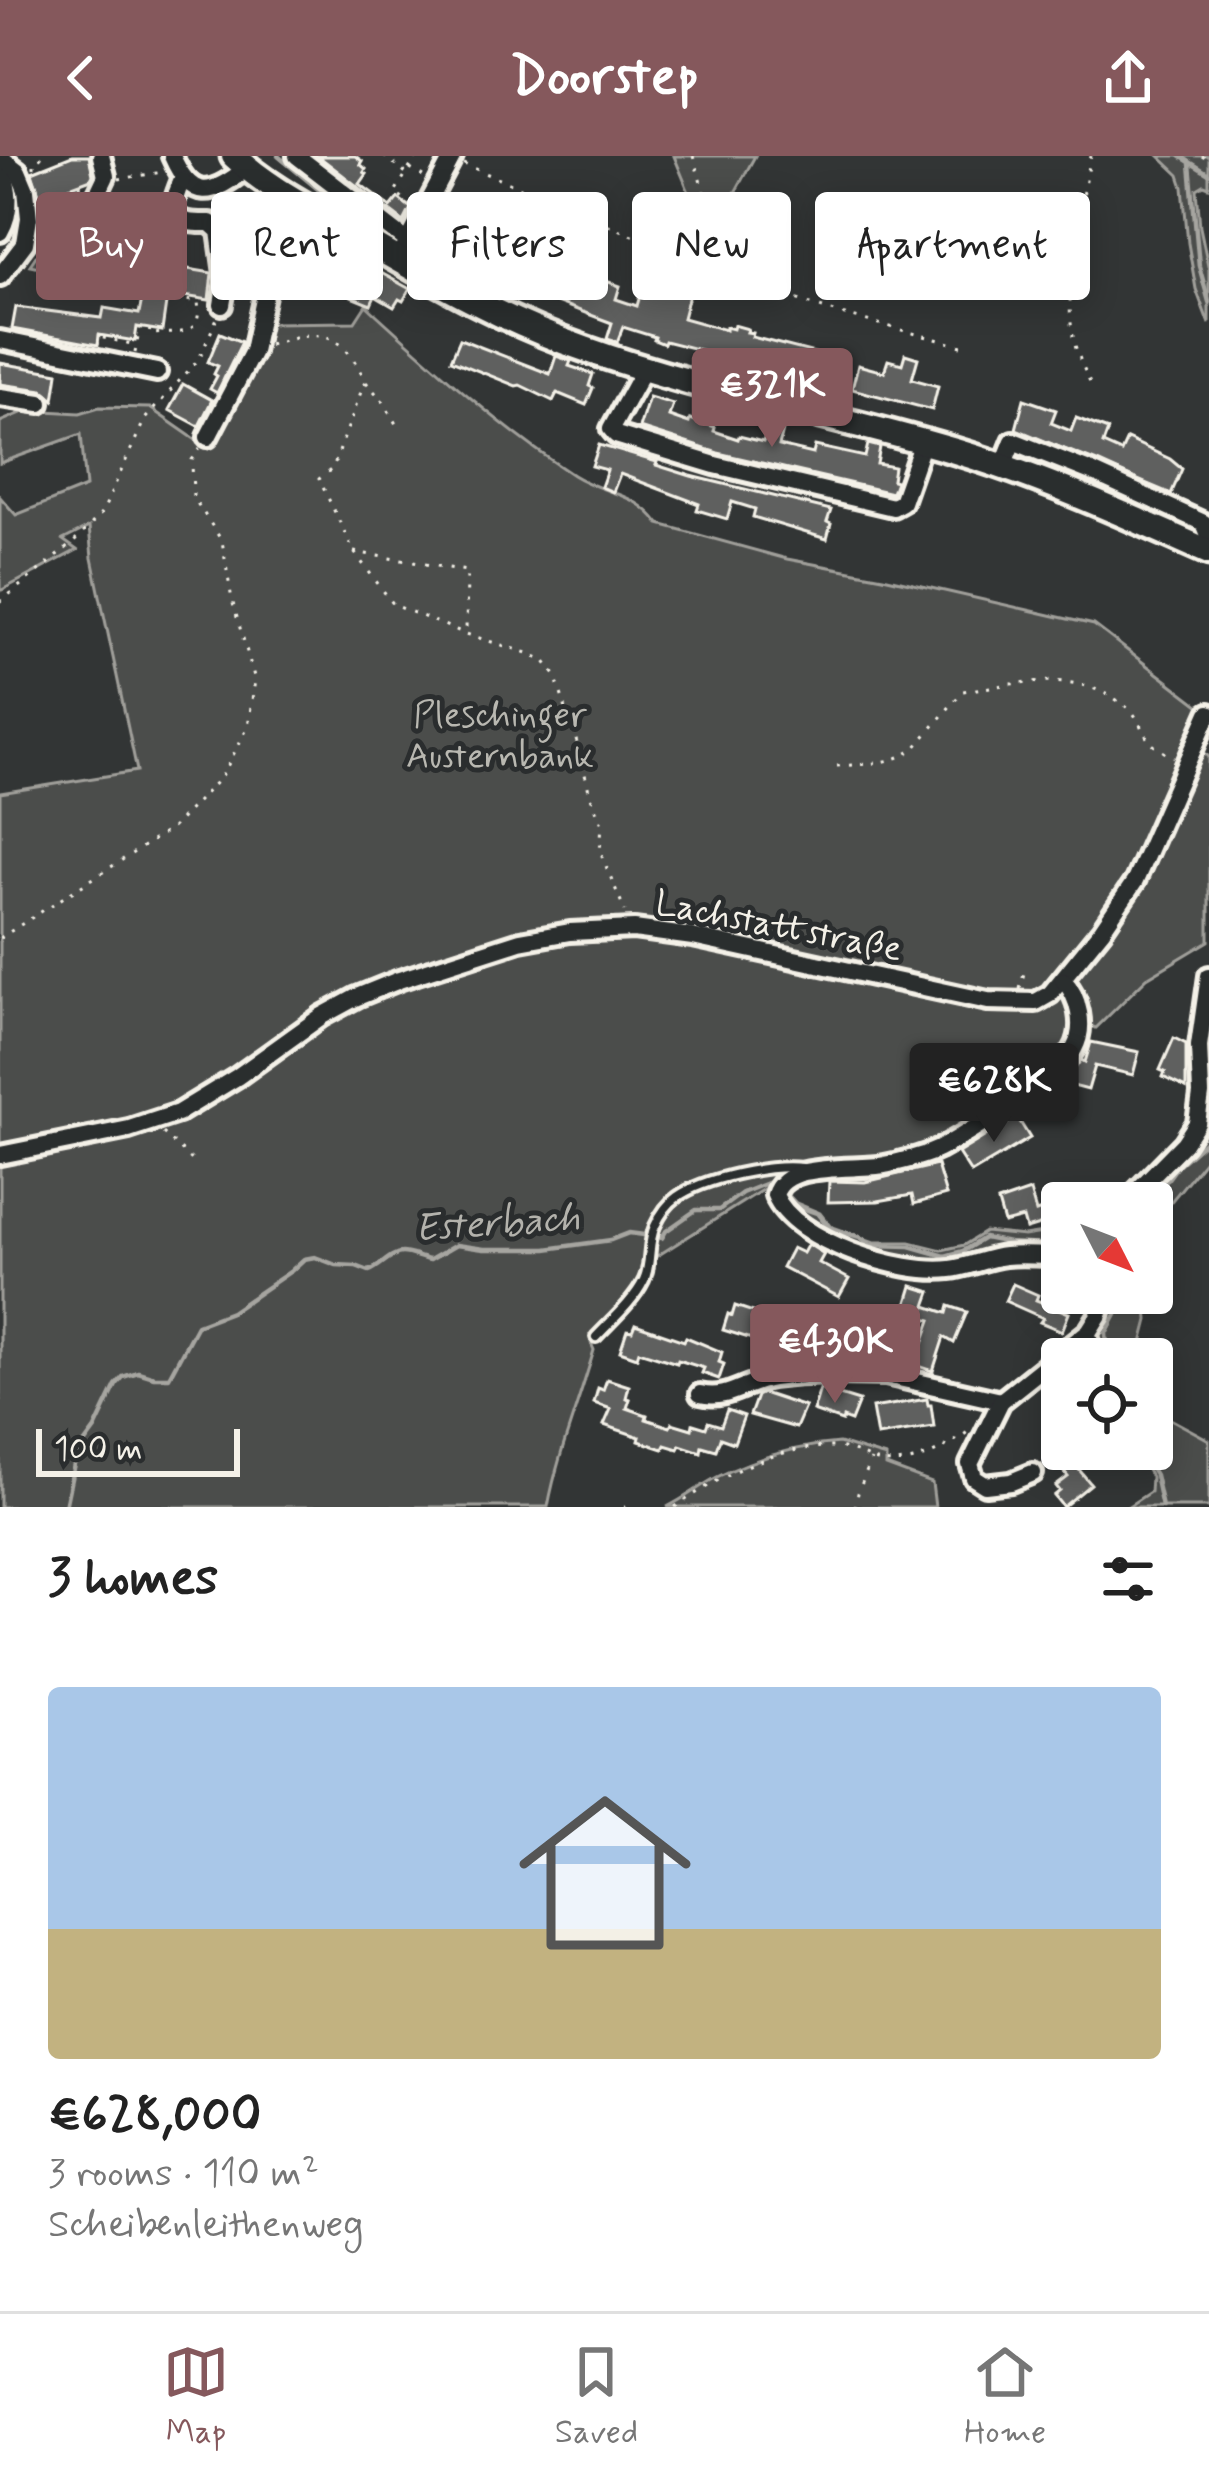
<!DOCTYPE html>
<html lang="en">
<head>
<meta charset="utf-8">
<style>
	body { margin:0; font-family:Mynerve,sans-serif; background:#f2f2f2; color:#222; height:100vh; display:flex; flex-direction:column; font-size:45px; white-space:nowrap }
	* { box-sizing:border-box; margin:0 }
	p { font-size:39px; color:#767676 }
	.icon { flex:none; width:66px; height:66px; fill:none; stroke:currentColor; stroke-width:2; stroke-linecap:round; stroke-linejoin:round }
	.map { position:relative; height:1351px; overflow:hidden }
	.drawer { display:flex; flex-direction:column; background:#fff; flex:1 }
	.drawer>* { flex:none }
	.banner { position:absolute; left:36px; top:36px; width:1137px; height:108px; display:flex; gap:24px }
	.needle { width:78px; rotate:132deg }
	.buttons { position:absolute; left:1041px; top:1026px; display:grid; gap:24px }
	.buttons a { display:grid; place-items:center; width:132px; height:132px; border-radius:12px; background:#fff; box-shadow:0 6px 30px #0003; font-size:60px }
	.scale { position:absolute; left:36px; bottom:30px; width:204px; box-sizing:border-box; padding-left:12px; border:6px solid #f4f1e8; border-top:0; font-size:33px; line-height:42px; white-space:nowrap; color:#f4f1e8; -webkit-text-stroke:9px #2a2d2e; paint-order:stroke }
	.price { position:absolute; translate:-50% -102px; padding:0 27px; border-radius:12px; background:#85585c; color:#fff; font-size:39px; line-height:78px; filter:drop-shadow(0 3px 6px #0008) }
	.price::after { content:''; position:absolute; left:50%; top:72px; width:36px; height:27px; margin-left:-18px; background:inherit; clip-path:polygon(0 0,100% 0,50% 100%) }
	.price.active { background:#222; color:#fff }
	ul { padding:0; list-style:none }
	li { display:grid; align-content:center; gap:24px; height:636px; padding:0 48px }
	li span { display:grid; place-items:center; height:372px; border-radius:12px; color:#555 }
	li>.icon { margin-inline-start:auto }
	span .icon { width:216px; height:216px; fill:#fffc; stroke-width:1 }
	li b { font-size:51px }
	h2 { display:flex; justify-content:space-between; align-items:center; height:144px; padding:0 48px; font-size:51px }
	.pill { padding:0 42px; border-radius:12px; background:#fff; box-shadow:0 6px 30px #0003; font-size:42px; line-height:108px }
	.pill.active { background:#85585c; color:#fff }
	header { display:flex; justify-content:space-between; align-items:center; height:156px; padding:0 48px; background:#85585c; color:#fff; font-size:54px; font-weight:700 }
	.menu { display:flex; justify-content:space-around; align-items:center; height:168px; border-top:3px solid #e0e0e0; background:#fff; font-size:33px; color:#767676 }
	.menu a { display:grid; justify-items:center; gap:6px }
	.menu .active { color:#85585c }
	.map>svg:first-child { display:block }
	.green { fill:#4b4d4c; stroke:#a09f9a; stroke-width:3 }
	.lines { fill:none; stroke-linecap:round; stroke-linejoin:round }
	.stream { stroke:#a6a5a0; stroke-width:4.5 }
	.building { fill:#5f605f; stroke:#f4f1e8; stroke-width:3 }
	.lane-casing { stroke:#f4f1e8; stroke-width:16 }
	.street-casing { stroke:#f4f1e8; stroke-width:26 }
	.secondary-casing { stroke:#f4f1e8; stroke-width:33 }
	.path { stroke:#f4f1e8; stroke-width:3; stroke-dasharray:3 9; stroke-linecap:butt }
	.lane { stroke:#2a2d2e; stroke-width:8 }
	.street { stroke:#2a2d2e; stroke-width:16 }
	.secondary { stroke:#2a2d2e; stroke-width:24 }
	.labels { text-anchor:middle; stroke-width:10; stroke-linejoin:round; paint-order:stroke }
	.park-label { font-size:36px; fill:#b9b8b1; stroke:#2a2d2e }
	.street-label { font-size:36px; fill:#f4f1e8; stroke:#2a2d2e }
	.water-label { font-size:39px; font-style:italic; fill:#b3b2ac; stroke:#2a2d2e }
</style>
</head>
<body>
<header><svg class="icon" aria-label="back" viewBox="0 0 24 24"><path d="M15 5l-7 7 7 7"/></svg>Doorstep<svg class="icon" aria-label="share" viewBox="0 0 24 24"><path d="M12 15V3M7 8l5-5 5 5M5 13v7h14v-7"/></svg></header>
<div class="map">
<svg width="1209" height="1351" viewBox="0 0 1209 1351">
	<rect width="100%" height="100%" fill="#323535"/>
	<filter id="ink" filterUnits="userSpaceOnUse"><feTurbulence type="fractalNoise" baseFrequency=".00833" numOctaves="2"/><feDisplacementMap in="SourceGraphic" scale="24" xChannelSelector="R" yChannelSelector="G"/><feConvolveMatrix kernelMatrix="1 2 1 2 8 2 1 2 1" color-interpolation-filters="sRGB"/></filter>
	<g filter="url(#ink)">
		<g class="green">
			<path d="M 674,0 L 755,0 L 720,64 L 698,58 Z"/>
			<path d="M 1159,0 L 1209,0 L 1209,31 L 1204,29 L 1197,33 L 1200,71 L 1209,114 L 1209,168 L 1196,133 L 1188,87 L 1183,31 L 1179,19 Z"/>
			<path d="M 102,77 L 114,84 L 115,94 L 96,106 L 70,113 L 53,114 L 30,109 L 36,100 L 62,98 L 67,90 L 78,92 Z"/>
			<path d="M 366,149 C 432,209 498,270 573,319 C 605,339 635,335 659,368 L 787,403 L 883,421 L 1094,469 L 1204,553 L 1132,721 L 1048,833 L 1033,841 L 1014,842 L 725,780 L 615,767 L 408,814 L 164,957 L 0,995 L 0,637 L 137,615 L 92,402 L 89,371 L 63,384 L 77,394 L 0,435 L 0,341 L 16,359 L 86,331 L 81,278 L 0,307 L 0,266 L 28,254 L 80,257 L 99,251 L 150,252 L 209,293 L 235,244 L 269,167 L 355,166 Z"/>
			<path d="M 1199,591 L 1209,601 L 1209,785 L 1147,822 L 1096,872 L 1084,868 L 1075,819 Z"/>
			<path d="M 617,779 L 659,782 L 1006,852 L 1063,832 L 1070,840 L 1074,884 L 1050,913 L 948,982 L 924,993 L 776,1022 L 770,1029 L 646,1107 L 637,1132 L 594,1178 L 591,1187 L 594,1194 C 579,1247 558,1297 548,1351 L 0,1351 L 0,1005 L 155,970 L 364,843 L 513,793 L 576,780 Z"/>
			<path d="M 1209,879 L 1209,999 L 1164,1054 L 1152,1076 L 1152,1047 L 1130,1047 L 1188,986 L 1205,883 Z"/>
			<path d="M 781,1031 L 796,1047 L 820,1057 L 830,1070 L 874,1086 L 910,1086 L 942,1094 L 964,1089 L 985,1076 L 1024,1080 L 1062,1074 L 1062,1097 L 968,1105 L 910,1107 L 834,1083 L 789,1053 Z"/>
			<path d="M 1108,1137 L 1146,1137 L 1148,1164 L 1138,1203 L 1097,1203 L 1098,1180 Z"/>
			<path d="M 1152,1253 L 1209,1284 L 1209,1351 L 1127,1351 L 1150,1336 L 1151,1321 L 1135,1293 L 1152,1293 Z"/>
			<path d="M 839,1287 L 886,1301 L 886,1310 L 932,1327 L 935,1351 L 667,1351 C 684,1343 700,1330 717,1321 C 757,1301 795,1290 839,1287 Z"/>
		</g>
		<g class="lines">
			<g class="stream">
				<path d="M 278,0 L 319,34 L 350,54"/>
				<path d="M 1180,0 L 1209,18"/>
				<path d="M 1190,8 L 1199,110 L 1209,146"/>
				<path d="M 1209,889 L 1209,906"/>
				<path d="M 784,1033 L 793,1049 L 817,1057 L 829,1072 L 860,1081 L 871,1089 L 910,1090 L 945,1100 L 963,1095 L 984,1082 L 1009,1087 L 1062,1090"/>
				<path d="M 1142,1047 L 1159,1035 L 1178,1009 L 1209,982"/>
				<path d="M 658,1081 L 662,1082 L 666,1075 L 696,1054 L 719,1054 L 742,1037 L 772,1025"/>
				<path d="M 1108,1203 L 1106,1177 L 1117,1157 L 1117,1137"/>
				<path d="M 1139,1293 L 1155,1319 L 1162,1351"/>
				<path d="M 65,1351 L 76,1299 L 95,1273 L 116,1229 L 123,1221 L 138,1216 L 154,1221 L 169,1221 L 197,1169 L 231,1156 L 291,1115 L 304,1103 L 315,1101 L 336,1109 L 356,1110 L 369,1115 C 381,1111 390,1097 402,1097 C 411,1097 421,1103 430,1104 L 456,1089 L 484,1093 L 546,1093 L 611,1084 L 629,1077 L 644,1079"/>
			</g>
		</g>
		<g class="building">
			<path d="M 72,0 L 89,0 L 93,19 L 91,23 L 56,36 L 85,42 L 91,50 L 97,52 L 108,46 L 161,52 L 164,64 L 162,80 L 95,72 L 95,75 L 41,80 L 43,52 L 32,16 Z"/>
			<path d="M 318,0 L 355,0 L 362,5 L 360,8 L 366,13 L 364,16 L 367,18 L 360,28 L 391,51 L 398,42 L 411,52 L 404,66 Z"/>
			<path d="M 448,58 L 470,69 L 468,74 L 494,88 L 479,117 L 430,92 Z"/>
			<path d="M 336,92 L 410,133 L 403,145 L 399,143 L 394,151 L 375,140 L 371,149 L 351,141 L 318,122 Z"/>
			<path d="M 563,96 L 573,100 L 569,112 L 620,130 L 616,143 L 637,150 L 642,132 L 649,134 L 650,129 L 669,134 L 689,139 L 683,162 L 726,174 L 726,171 L 733,173 L 734,169 L 748,173 L 747,176 L 753,177 L 752,181 L 838,203 L 831,228 L 753,207 L 749,224 L 735,221 L 736,213 L 697,207 L 701,194 L 665,185 L 664,188 L 654,184 L 655,181 L 623,171 L 617,186 L 607,183 L 612,167 L 503,126 L 514,101 L 554,118 Z"/>
			<path d="M 176,111 L 212,117 L 209,144 L 172,138 Z"/>
			<path d="M 142,143 L 166,147 L 162,175 L 137,171 L 135,185 L 99,179 L 98,189 L 12,173 L 16,151 L 102,162 L 104,152 L 139,158 Z"/>
			<path d="M 220,177 L 242,186 L 217,237 L 210,233 L 217,220 L 214,218 L 218,210 L 208,206 Z"/>
			<path d="M 460,183 L 550,218 L 556,200 L 571,205 L 569,210 L 593,218 L 589,230 L 593,232 L 586,249 L 557,237 L 553,245 L 520,229 L 516,230 L 451,204 Z"/>
			<path d="M 905,198 L 918,202 L 912,223 L 938,230 L 932,254 L 852,233 L 858,209 L 884,216 L 888,204 L 902,208 Z"/>
			<path d="M 0,207 L 58,217 L 54,244 L 42,234 L 0,228 Z"/>
			<path d="M 183,228 L 212,244 L 199,270 L 169,254 Z"/>
			<path d="M 649,241 L 673,248 L 669,260 L 689,267 L 690,263 L 715,271 L 714,275 L 738,283 L 739,280 L 763,286 L 767,274 L 772,276 L 775,265 L 785,267 L 779,290 L 813,298 L 815,290 L 865,301 L 868,288 L 880,291 L 877,308 L 894,311 L 892,324 L 896,325 L 892,337 L 718,297 L 639,272 Z"/>
			<path d="M 1024,243 L 1056,254 L 1051,267 L 1071,275 L 1076,262 L 1108,274 L 1103,288 L 1121,296 L 1127,283 L 1170,303 L 1182,313 L 1171,338 L 1016,273 Z"/>
			<path d="M 599,289 L 657,306 L 656,309 L 691,320 L 831,354 L 827,366 L 831,368 L 827,383 L 753,361 L 755,353 L 732,346 L 727,363 L 697,354 L 699,348 L 620,318 L 613,336 L 601,331 L 607,314 L 592,310 Z"/>
			<path d="M 1174,882 L 1186,888 L 1186,932 L 1163,921 L 1165,916 L 1160,914 Z"/>
			<path d="M 1091,886 L 1139,896 L 1133,919 L 1095,910 L 1088,934 L 1069,929 L 1074,914 L 1081,904 L 1085,906 Z"/>
			<path d="M 1017,961 L 1030,982 L 971,1017 L 958,997 Z"/>
			<path d="M 937,1009 L 946,1039 L 914,1048 L 912,1039 L 878,1045 L 828,1046 L 829,1025 L 865,1026 Z"/>
			<path d="M 1030,1035 L 1036,1056 L 1042,1054 L 1046,1067 L 1026,1073 L 1023,1062 L 1004,1067 L 998,1046 Z"/>
			<path d="M 808,1088 L 824,1098 L 819,1107 L 849,1123 L 839,1141 L 782,1111 L 792,1092 L 803,1097 Z"/>
			<path d="M 1013,1128 L 1038,1139 L 1036,1144 L 1069,1157 L 1062,1175 L 1040,1166 L 1043,1162 L 1005,1145 Z"/>
			<path d="M 912,1130 L 931,1136 L 926,1150 L 947,1157 L 949,1150 L 967,1156 L 954,1187 L 944,1181 L 933,1215 L 904,1205 L 903,1209 L 863,1196 L 862,1198 L 845,1193 L 850,1178 L 855,1180 L 858,1168 L 922,1190 L 931,1164 L 904,1156 Z"/>
			<path d="M 735,1150 L 784,1166 L 785,1162 L 822,1174 L 818,1181 L 829,1187 L 824,1203 L 775,1187 L 774,1190 L 723,1174 L 728,1158 L 732,1160 Z"/>
			<path d="M 635,1168 L 684,1185 L 686,1181 L 722,1196 L 719,1206 L 724,1208 L 719,1223 L 702,1217 L 704,1212 L 678,1204 L 677,1207 L 639,1195 L 637,1201 L 620,1195 L 627,1174 L 632,1175 Z"/>
			<path d="M 607,1223 L 629,1230 L 626,1242 L 630,1243 L 627,1252 L 647,1259 L 646,1263 L 670,1271 L 672,1267 L 692,1273 L 693,1268 L 706,1272 L 708,1266 L 721,1270 L 727,1254 L 744,1260 L 734,1287 L 720,1282 L 716,1294 L 702,1290 L 701,1296 L 680,1289 L 678,1293 L 665,1289 L 663,1293 L 639,1285 L 640,1281 L 604,1269 L 611,1253 L 594,1247 L 598,1232 L 603,1234 Z"/>
			<path d="M 820,1233 L 859,1245 L 851,1265 L 843,1262 L 842,1265 L 813,1255 Z"/>
			<path d="M 763,1237 L 805,1251 L 796,1272 L 750,1259 L 757,1240 Z"/>
			<path d="M 927,1243 L 928,1249 L 931,1249 L 934,1271 L 877,1280 L 872,1252 Z"/>
			<path d="M 1070,1303 L 1091,1328 L 1063,1351 L 1054,1340 L 1060,1335 L 1056,1330 L 1068,1321 L 1060,1311 Z"/>
		</g>
		<g class="lines">
			<defs>
				<g id="lane">
					<path d="M 1090,1176 L 1095,1185 L 1094,1203"/>
					<path d="M 596,1181 C 612,1164 634,1145 644,1124 C 652,1107 647,1088 655,1070 C 660,1059 667,1048 677,1041 C 704,1022 770,1008 802,1012"/>
				</g>
				<g id="street">
					<path d="M 172,0 C 192,46 211,40 247,12"/>
					<path d="M 297,0 L 407,85"/>
					<path d="M 182,24 C 167,59 171,68 210,67 L 219,75 L 226,125 L 222,149"/>
					<path d="M 97,39 L 106,20 L 101,0"/>
					<path d="M 0,76 C 15,50 7,29 0,1"/>
					<path d="M 403,95 L 453,0"/>
					<path d="M 0,120 L 25,87 L 29,62 L 26,34 L 18,15 L 0,1"/>
					<path d="M 0,184 L 157,216"/>
					<path d="M 644,213 L 611,273 L 616,279 L 715,309 L 893,351 L 902,346 L 923,286"/>
					<path d="M 0,241 L 40,247"/>
					<path d="M 208,281 L 253,195 L 265,139 L 280,101 L 282,66 L 294,42"/>
					<path d="M 1003,310 L 1013,285 L 1094,317 L 1204,367 L 1209,379"/>
					<path d="M 0,999 L 129,973 L 178,957 L 237,921 L 322,860 L 357,841 L 399,824 L 520,785 L 570,776 L 634,773 L 693,781 L 988,845 L 1036,846 L 1050,838 L 1102,774 L 1135,725 L 1209,557"/>
					<path d="M 1125,1047 L 1184,987 L 1197,967 L 1201,938 L 1199,890 L 1209,820"/>
					<path d="M 1062,1101 C 1043,1100 1024,1098 1005,1100 C 986,1102 969,1111 950,1113 C 903,1119 794,1086 775,1039 C 785,1004 855,1015 885,1009 C 903,1005 922,1001 939,993 C 967,978 1060,919 1074,893 C 1086,872 1079,840 1063,824"/>
					<path d="M 700,1238 C 728,1245 745,1226 772,1222 C 809,1217 849,1218 886,1219 L 1001,1245"/>
					<path d="M 1033,1317 L 1011,1326 L 985,1329 L 974,1322 L 970,1308 L 1001,1245 L 1089,1175 L 1099,1159 L 1105,1137"/>
				</g>
				<path id="secondary" d="M 234,0 C 271,35 321,58 364,84 C 436,126 506,166 585,193 C 705,236 832,258 955,295 C 1042,321 1125,359 1209,396"/>
			</defs>
			<use href="#lane" class="lane-casing"/>
			<use href="#street" class="street-casing"/>
			<use href="#secondary" class="secondary-casing"/>
			<g class="path">
				<path d="M 384,0 L 406,17"/>
				<path d="M 693,0 L 710,57"/>
				<path d="M 1091,0 C 1081,49 1063,132 1073,180 C 1076,198 1086,216 1093,234"/>
				<path d="M 1202,0 L 1209,5"/>
				<path d="M 464,8 L 741,125 L 841,158 L 962,190"/>
				<path d="M 34,12 L 34,7 L 42,0"/>
				<path d="M 410,13 L 423,20"/>
				<path d="M 119,23 L 163,16"/>
				<path d="M 45,42 L 86,27"/>
				<path d="M 412,49 L 395,36 L 417,0"/>
				<path d="M 43,82 L 100,74 L 175,84"/>
				<path d="M 150,173 L 149,178 C 177,176 203,182 198,146 L 168,141 L 178,80"/>
				<path d="M 98,189 L 99,181 L 136,189"/>
				<path d="M 269,189 C 320,171 341,173 365,225 L 333,312 L 319,323 L 354,396 L 394,449 L 466,478 L 528,497 L 544,504 L 555,519 L 579,593 L 590,639 L 602,668 L 600,696 L 625,755"/>
				<path d="M 135,197 L 140,171"/>
				<path d="M 366,226 L 383,245 L 400,275"/>
				<path d="M 354,396 L 467,415 L 466,476"/>
				<path d="M 0,446 L 74,386 L 102,357 L 145,263 L 199,203 L 217,162"/>
				<path d="M 837,610 C 864,608 891,609 914,593 L 963,535 C 1023,527 1078,511 1129,553 C 1140,562 1141,576 1150,585 C 1155,592 1167,597 1174,602"/>
				<path d="M 724,773 L 765,761"/>
				<path d="M 0,782 L 172,672 L 222,620 L 248,571 L 255,524 L 232,444 L 222,385 L 193,341 L 192,304 L 200,293"/>
				<path d="M 1020,833 L 1024,817"/>
				<path d="M 163,977 L 192,1004"/>
				<path d="M 624,1351 L 626,1351"/>
				<path d="M 675,1351 C 721,1320 773,1291 830,1291 C 852,1290 865,1304 883,1306 C 913,1311 946,1292 969,1275"/>
				<path d="M 855,1351 L 858,1337 L 871,1304"/>
			</g>
			<use href="#lane" class="lane"/>
			<use href="#street" class="street"/>
			<use href="#secondary" class="secondary"/>
		</g>
	</g>
	<g class="labels">
		<g class="park-label">
			<text x="500" y="570">Pleschinger<tspan x="500" dy="41">Austernbank</tspan></text>
		</g>
		<g class="street-label">
			<text transform="translate(779 768) rotate(11)" y="13">Lachstattstraße</text>
		</g>
		<g class="water-label">
			<text transform="translate(497 1065) rotate(-4)" y="14">Esterbach</text>
		</g>
	</g>
</svg>
<div class="buttons">
<a><svg class="needle" viewBox="-14 -14 28 28"><path d="M0-13l5 13h-10z" fill="#e53935"/><path d="M0 13l5-13h-10z" fill="#767676"/></svg></a>
<a><svg class="icon" aria-label="locate" viewBox="0 0 24 24"><circle cx="12" cy="12" r="6"/><path d="M12 2v4M12 18v4M2 12h4M18 12h4"/></svg></a>
</div>
<div class="scale">100 m</div>
<b class="price" style="left:772px;top:294px">€321K</b>
<b class="price active" style="left:994px;top:989px">€628K</b>
<b class="price" style="left:835px;top:1250px">€430K</b>
<div class="banner">
<a class="pill active">Buy</a>
<a class="pill">Rent</a>
<a class="pill">Filters</a>
<a class="pill">New</a>
<a class="pill">Apartment</a>
</div>
</div>
<section class="drawer">
<h2>3 homes<svg class="icon" aria-label="filters" viewBox="0 0 24 24"><path d="M4 7h16M4 17h16"/><circle cx="9" cy="7" r="2"/><circle cx="15" cy="17" r="2"/></svg></h2>
<ul>
<li><span style="background:linear-gradient(#a9c7e8 65%,#c2b280 0)"><svg class="icon" aria-label="home" viewBox="0 0 24 24"><path d="M3 11l9-7 9 7M6 9v11h12V9"/></svg></span><div><b>€628,000</b><p>3 rooms · 110 m²</p><p>Scheibenleithenweg</p></div></li>
</ul>
</section>
<nav class="menu">
<a class="active"><svg class="icon" aria-label="map" viewBox="0 0 24 24"><path d="M3 6l6-2 6 2 6-2v14l-6 2-6-2-6 2zM9 4v14M15 6v14"/></svg>Map</a>
<a><svg class="icon" aria-label="saved" viewBox="0 0 24 24"><path d="M7 4h10v16l-5-4-5 4z"/></svg>Saved</a>
<a><svg class="icon" aria-label="home" viewBox="0 0 24 24"><path d="M3 11l9-7 9 7M6 9v11h12V9"/></svg>Home</a>
</nav>
</body>
</html>
